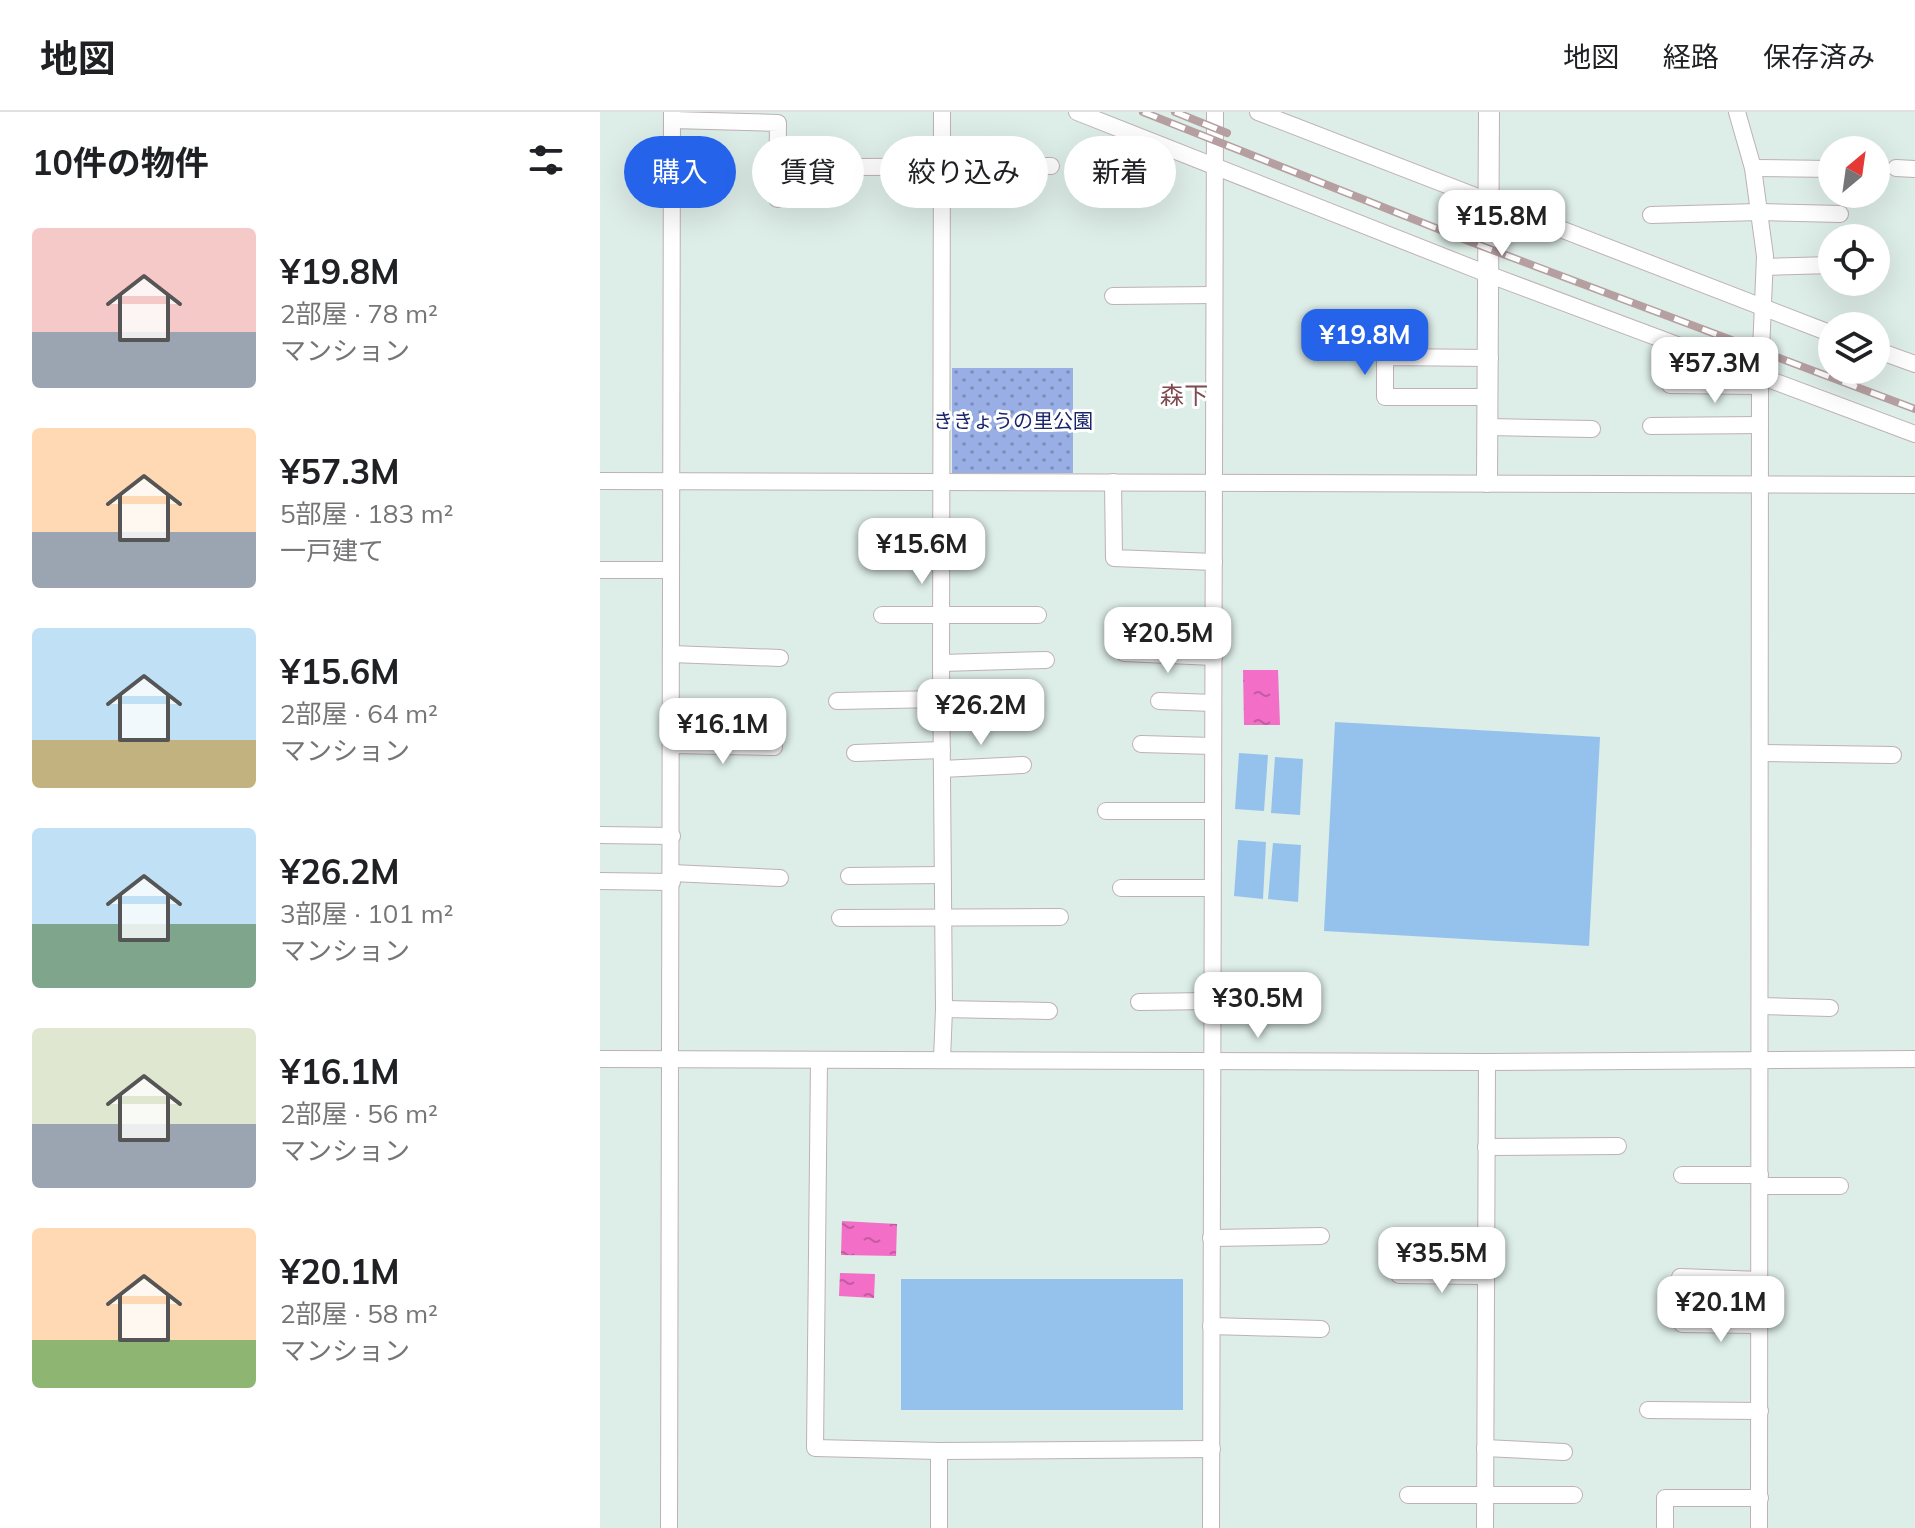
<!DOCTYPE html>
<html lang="ja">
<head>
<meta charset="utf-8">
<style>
	body { margin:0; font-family:Mulish,"Noto Sans JP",sans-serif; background:#f6f6f6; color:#202124; height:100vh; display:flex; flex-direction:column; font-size:30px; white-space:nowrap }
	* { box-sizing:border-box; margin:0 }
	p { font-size:26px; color:#757577 }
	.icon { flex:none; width:44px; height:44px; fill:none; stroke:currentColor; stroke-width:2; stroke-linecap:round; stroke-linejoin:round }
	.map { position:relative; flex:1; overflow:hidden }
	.details { display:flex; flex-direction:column; background:#fff; width:600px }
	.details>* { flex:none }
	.hud { position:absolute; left:24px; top:24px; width:760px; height:72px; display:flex; gap:16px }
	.needle { width:52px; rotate:29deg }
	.controls { position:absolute; left:1218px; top:24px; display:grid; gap:16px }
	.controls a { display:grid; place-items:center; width:72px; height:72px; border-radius:50%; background:#fff; box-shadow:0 8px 32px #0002; font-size:40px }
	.price { position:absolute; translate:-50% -68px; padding:0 18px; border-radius:16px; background:#fff; color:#222; font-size:26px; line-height:52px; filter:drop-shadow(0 2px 4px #0008) }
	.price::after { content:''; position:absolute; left:50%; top:48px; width:24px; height:18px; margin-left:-12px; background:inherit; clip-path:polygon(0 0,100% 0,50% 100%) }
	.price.active { background:#2563eb; color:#fff }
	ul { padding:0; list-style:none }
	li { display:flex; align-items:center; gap:24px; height:200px; padding:0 32px }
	li span { display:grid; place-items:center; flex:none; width:224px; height:160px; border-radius:8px; color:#555 }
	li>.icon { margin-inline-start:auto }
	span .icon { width:96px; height:96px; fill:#fffc; stroke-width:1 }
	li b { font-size:34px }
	h2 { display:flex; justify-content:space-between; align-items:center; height:96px; padding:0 32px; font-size:34px }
	.tag { padding:0 28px; border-radius:36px; background:#fff; box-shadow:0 8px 32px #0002; font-size:28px; line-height:72px }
	.tag.active { background:#2563eb; color:#fff }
	header { display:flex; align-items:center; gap:48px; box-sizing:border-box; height:112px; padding:0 40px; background:#fff; border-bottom:2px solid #e0e0e0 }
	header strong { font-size:38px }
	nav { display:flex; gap:44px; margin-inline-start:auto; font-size:28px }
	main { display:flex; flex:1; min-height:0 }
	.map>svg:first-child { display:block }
	.grass { fill:url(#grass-dots) }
	.pitch { fill:#94c2ed }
	.water { fill:url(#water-ripples) }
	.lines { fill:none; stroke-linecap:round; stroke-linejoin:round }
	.minor-casing { stroke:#bfb1b3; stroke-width:18 }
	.tertiary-casing { stroke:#bfb1b3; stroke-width:22 }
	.minor { stroke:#fff; stroke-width:16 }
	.tertiary { stroke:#fff; stroke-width:20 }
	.rail-casing { stroke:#b69fa1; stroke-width:8 }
	.rail { stroke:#fff; stroke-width:5; stroke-dasharray:15; stroke-linecap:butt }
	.labels { text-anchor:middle; stroke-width:6; stroke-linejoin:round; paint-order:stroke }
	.park-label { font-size:20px; fill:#19256b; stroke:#fff }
	.quarter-label { font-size:24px; fill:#7d4a50; stroke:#fff }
</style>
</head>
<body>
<header>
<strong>地図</strong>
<nav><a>地図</a><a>経路</a><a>保存済み</a></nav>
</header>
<main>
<section class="details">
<h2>10件の物件<svg class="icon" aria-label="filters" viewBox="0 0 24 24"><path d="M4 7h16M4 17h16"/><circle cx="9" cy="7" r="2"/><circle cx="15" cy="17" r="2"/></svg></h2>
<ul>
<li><span style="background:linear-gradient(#f6c9c9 65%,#9aa5b1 0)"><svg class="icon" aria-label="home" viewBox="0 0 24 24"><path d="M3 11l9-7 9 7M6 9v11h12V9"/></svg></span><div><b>¥19.8M</b><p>2部屋 · 78 m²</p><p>マンション</p></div></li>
<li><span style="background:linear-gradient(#ffd9b3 65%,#9aa5b1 0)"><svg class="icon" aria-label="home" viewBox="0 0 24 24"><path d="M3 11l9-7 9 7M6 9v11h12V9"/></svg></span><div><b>¥57.3M</b><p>5部屋 · 183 m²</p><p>一戸建て</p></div></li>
<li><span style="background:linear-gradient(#bfe0f5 70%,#c2b280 0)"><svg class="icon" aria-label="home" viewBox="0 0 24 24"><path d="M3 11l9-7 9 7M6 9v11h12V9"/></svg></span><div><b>¥15.6M</b><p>2部屋 · 64 m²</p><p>マンション</p></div></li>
<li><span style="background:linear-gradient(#bfe0f5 60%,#7fa58c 0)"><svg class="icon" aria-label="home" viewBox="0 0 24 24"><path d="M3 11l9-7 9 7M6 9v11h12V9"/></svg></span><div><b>¥26.2M</b><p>3部屋 · 101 m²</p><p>マンション</p></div></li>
<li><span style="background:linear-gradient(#dfe7d0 60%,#9aa5b1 0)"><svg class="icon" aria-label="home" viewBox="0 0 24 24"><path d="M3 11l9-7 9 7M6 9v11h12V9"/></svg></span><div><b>¥16.1M</b><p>2部屋 · 56 m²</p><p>マンション</p></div></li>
<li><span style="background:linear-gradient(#ffd9b3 70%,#8fb573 0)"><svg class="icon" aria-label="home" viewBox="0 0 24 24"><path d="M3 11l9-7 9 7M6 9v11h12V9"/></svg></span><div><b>¥20.1M</b><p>2部屋 · 58 m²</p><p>マンション</p></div></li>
</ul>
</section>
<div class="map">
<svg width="1315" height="1416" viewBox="0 0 1315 1416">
	<defs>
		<pattern id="grass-dots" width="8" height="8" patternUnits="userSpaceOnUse" patternTransform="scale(2)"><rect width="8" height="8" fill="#98aee5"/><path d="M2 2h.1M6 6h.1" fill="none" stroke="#7c8eba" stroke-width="1.8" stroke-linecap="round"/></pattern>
		<pattern id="water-ripples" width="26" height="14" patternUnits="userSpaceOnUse" patternTransform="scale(2)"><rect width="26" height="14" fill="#f26ec7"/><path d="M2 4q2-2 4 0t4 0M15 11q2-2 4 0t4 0" fill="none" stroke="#c45ba2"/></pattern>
	</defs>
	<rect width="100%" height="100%" fill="#ddede7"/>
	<rect class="grass" x="352" y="256" width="121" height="105"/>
	<g class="pitch">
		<path d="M 735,610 L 1000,625 L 989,834 L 724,819 Z"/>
		<path d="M 639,641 L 668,643 L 664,699 L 635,697 Z"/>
		<path d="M 675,645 L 703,647 L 700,703 L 671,701 Z"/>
		<path d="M 638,728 L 666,730 L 663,787 L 634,784 Z"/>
		<path d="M 673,731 L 701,733 L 698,790 L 668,787 Z"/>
		<rect x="301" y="1167" width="282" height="131"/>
	</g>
	<g class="water">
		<path d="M 643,558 L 678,558 L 680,613 L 644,613 Z"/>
		<path d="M 242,1109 L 297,1112 L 296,1144 L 241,1143 Z"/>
		<path d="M 240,1161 L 275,1162 L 274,1186 L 239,1184 Z"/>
	</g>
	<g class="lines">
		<defs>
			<g id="minor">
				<path d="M 342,0 L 341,551 L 344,897 L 342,948"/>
				<path d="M 477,0 L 890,163 L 1315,322"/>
				<path d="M 658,0 L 1232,222"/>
				<path d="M 1137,0 L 1153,56 L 1165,144 L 1160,263 L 1159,1416"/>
				<path d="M 72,8 L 178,11 L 177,87"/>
				<path d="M 254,55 L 451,54"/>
				<path d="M 1153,56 L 1232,57"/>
				<path d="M 1296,56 L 1315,57"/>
				<path d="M 1051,103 L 1159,100 L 1240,102"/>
				<path d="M 1165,155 L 1232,153"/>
				<path d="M 513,184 L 613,183"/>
				<path d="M 1276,238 L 1315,252"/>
				<path d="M 1070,273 L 1160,274"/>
				<path d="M 888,285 L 785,285 L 785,245 L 890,246"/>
				<path d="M 1051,314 L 1160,313"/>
				<path d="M 888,315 L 992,317"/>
				<path d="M 0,369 L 1315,373"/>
				<path d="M 513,370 L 514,446 L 614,450"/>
				<path d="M 0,458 L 71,458"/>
				<path d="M 282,503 L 438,503"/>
				<path d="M 524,541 L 614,545"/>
				<path d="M 71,542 L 180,546"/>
				<path d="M 341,551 L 446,548"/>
				<path d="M 237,589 L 341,587"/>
				<path d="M 559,589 L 613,591"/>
				<path d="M 541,632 L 613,634"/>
				<path d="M 72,633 L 174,635"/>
				<path d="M 255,641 L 342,638"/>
				<path d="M 1161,641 L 1293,643"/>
				<path d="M 342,657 L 423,653"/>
				<path d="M 506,699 L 613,699"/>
				<path d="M 0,723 L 72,724"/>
				<path d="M 72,761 L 180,766"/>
				<path d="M 249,764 L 342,763"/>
				<path d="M 0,769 L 72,770"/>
				<path d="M 521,776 L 612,776"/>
				<path d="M 240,806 L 460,805"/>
				<path d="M 539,890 L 611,889"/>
				<path d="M 1161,894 L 1230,896"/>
				<path d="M 344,897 L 449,899"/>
				<path d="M 0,947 L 887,950 L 1315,947"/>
				<path d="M 219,949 L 215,1336 L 339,1339 L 612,1337"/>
				<path d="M 886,1035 L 1018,1034"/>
				<path d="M 1082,1063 L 1160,1063"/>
				<path d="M 1161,1074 L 1240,1074"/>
				<path d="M 611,1126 L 721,1124"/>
				<path d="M 799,1163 L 885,1164"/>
				<path d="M 1080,1165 L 1160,1168"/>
				<path d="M 1082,1212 L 1160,1213"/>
				<path d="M 611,1214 L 721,1217"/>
				<path d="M 1048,1298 L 1160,1299"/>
				<path d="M 885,1336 L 964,1340"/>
				<path d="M 808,1383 L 974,1383"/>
				<path d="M 69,1416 L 72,0"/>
				<path d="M 339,1416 L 339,1339"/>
				<path d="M 611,1416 L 615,0"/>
				<path d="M 885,1416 L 887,950"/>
				<path d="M 1065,1416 L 1065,1386 L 1160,1386"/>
			</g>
			<path id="tertiary" d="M 887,370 L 889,0"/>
		</defs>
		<use href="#minor" class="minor-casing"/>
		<use href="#tertiary" class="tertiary-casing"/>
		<use href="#minor" class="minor"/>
		<use href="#tertiary" class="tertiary"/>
		<defs>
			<g id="rail">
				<path d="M 543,0 L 871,130 L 1315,297"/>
				<path d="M 575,0 L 627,21"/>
			</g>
		</defs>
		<use href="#rail" class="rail-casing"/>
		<use href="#rail" class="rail"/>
	</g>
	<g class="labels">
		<g class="park-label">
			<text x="413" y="316">ききょうの里公園</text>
		</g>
		<g class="quarter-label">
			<text x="584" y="292">森下</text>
		</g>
	</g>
</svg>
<div class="controls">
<a><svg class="needle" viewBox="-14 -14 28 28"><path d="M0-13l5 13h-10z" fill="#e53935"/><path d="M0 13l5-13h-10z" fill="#757577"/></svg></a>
<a><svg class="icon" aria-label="locate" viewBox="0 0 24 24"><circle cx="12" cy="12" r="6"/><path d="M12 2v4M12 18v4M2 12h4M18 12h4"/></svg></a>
<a><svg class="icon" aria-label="layers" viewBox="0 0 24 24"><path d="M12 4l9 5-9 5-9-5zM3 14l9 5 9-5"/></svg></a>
</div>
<b class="price" style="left:902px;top:146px">¥15.8M</b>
<b class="price active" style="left:765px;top:265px">¥19.8M</b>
<b class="price" style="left:1115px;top:293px">¥57.3M</b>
<b class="price" style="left:322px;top:474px">¥15.6M</b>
<b class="price" style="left:568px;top:563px">¥20.5M</b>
<b class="price" style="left:381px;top:635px">¥26.2M</b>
<b class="price" style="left:123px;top:654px">¥16.1M</b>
<b class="price" style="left:658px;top:928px">¥30.5M</b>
<b class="price" style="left:842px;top:1183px">¥35.5M</b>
<b class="price" style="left:1121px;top:1232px">¥20.1M</b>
<div class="hud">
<a class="tag active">購入</a>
<a class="tag">賃貸</a>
<a class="tag">絞り込み</a>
<a class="tag">新着</a>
</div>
</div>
</main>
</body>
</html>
